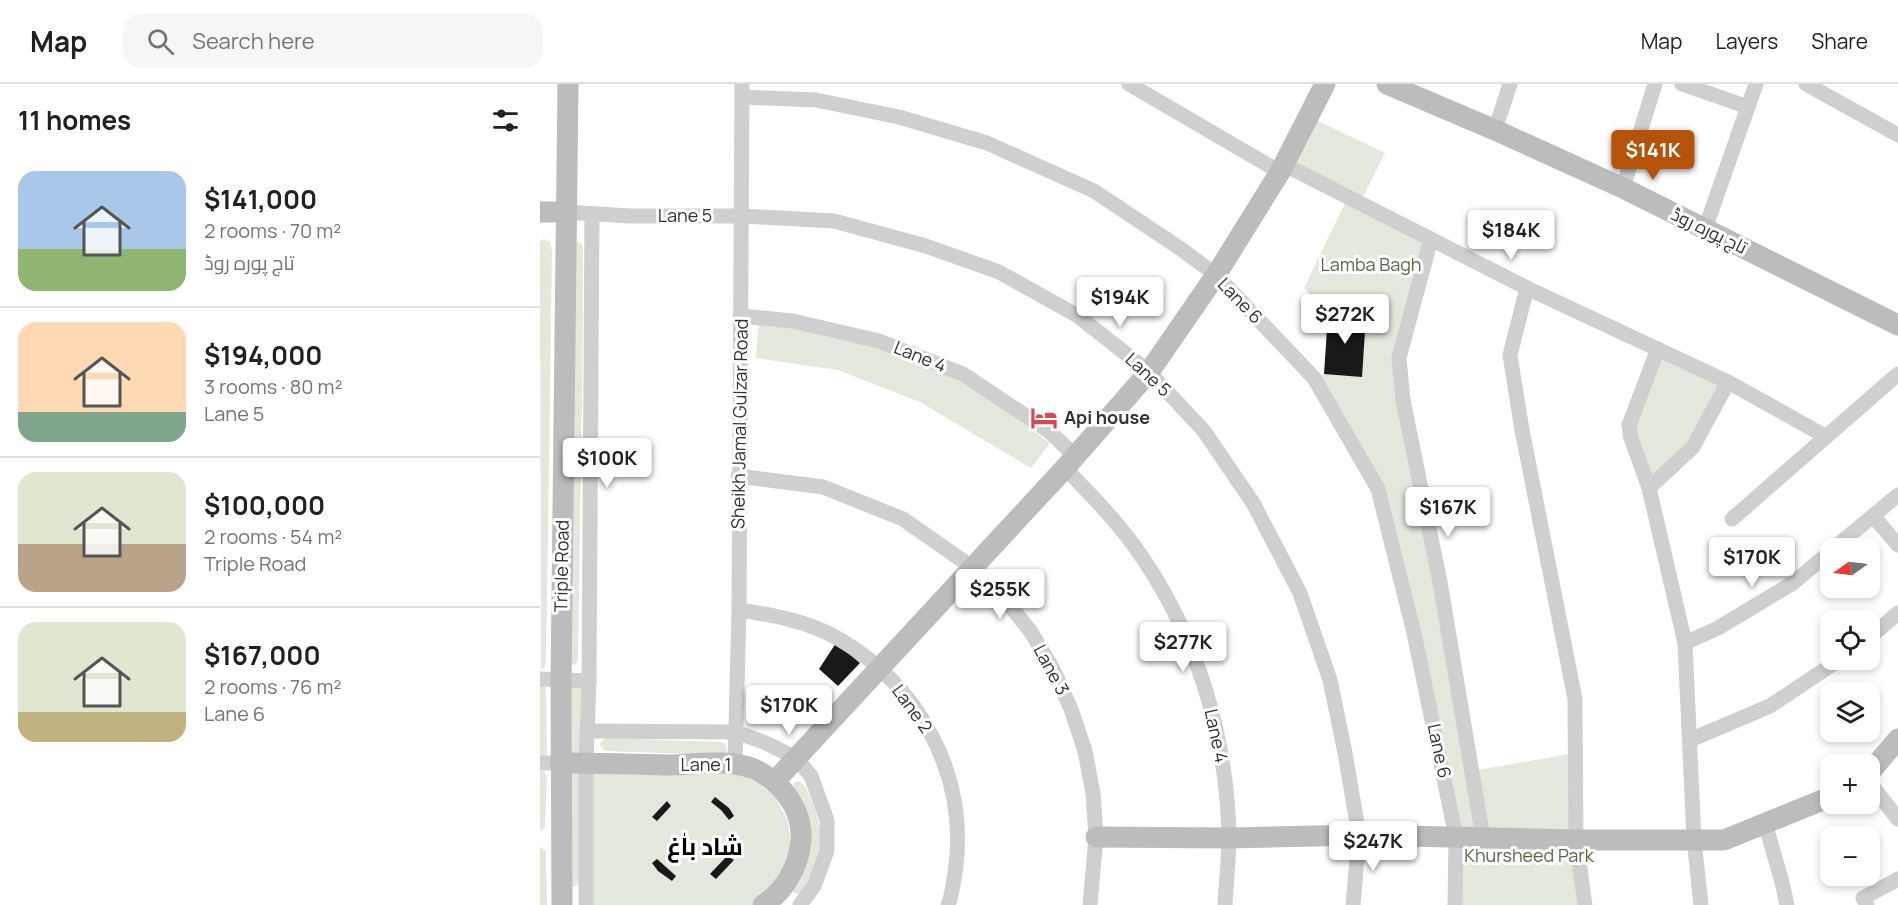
<!DOCTYPE html>
<html lang="en">
<head>
<meta charset="utf-8">
<style>
	body { margin:0; font-family:Manrope,Cairo,sans-serif; background:#f6f6f6; color:#202124; height:100vh; display:flex; flex-direction:column; font-size:22px; white-space:nowrap }
	* { box-sizing:border-box; margin:0 }
	p { font-size:20px; color:#757577 }
	.icon { flex:none; width:33px; height:33px; fill:none; stroke:currentColor; stroke-width:2; stroke-linecap:round; stroke-linejoin:round }
	.map { position:relative; flex:1; overflow:hidden }
	.details { display:flex; flex-direction:column; background:#fff; width:540px }
	.details>* { flex:none }
	.needle { width:39px; rotate:256deg }
	.controls { position:absolute; left:1280px; top:454px; display:grid; gap:12px }
	.controls a { display:grid; place-items:center; width:60px; height:60px; border-radius:12px; background:#fff; box-shadow:0 3px 9px #0003; font-size:30px }
	.price { position:absolute; translate:-50% -51px; padding:0 14px; border-radius:6px; background:#fff; color:#222; font-size:20px; line-height:39px; filter:drop-shadow(0 2px 3px #0008) }
	.price::after { content:''; position:absolute; left:50%; top:36px; width:18px; height:14px; margin-left:-9px; background:inherit; clip-path:polygon(0 0,100% 0,50% 100%) }
	.price.selected { background:#b45309; color:#fff }
	ul { padding:0; list-style:none }
	li { display:flex; align-items:center; gap:18px; height:150px; padding:0 18px }
	li+li { border-top:2px solid #e0e0e0 }
	li span { display:grid; place-items:center; flex:none; width:168px; height:120px; border-radius:18px; color:#555 }
	li>.icon { margin-inline-start:auto }
	span .icon { width:72px; height:72px; fill:#fffc; stroke-width:1 }
	li b { font-size:26px }
	h2 { display:flex; justify-content:space-between; align-items:center; height:72px; padding:0 18px; font-size:26px }
	header { display:flex; align-items:center; gap:36px; box-sizing:border-box; height:84px; padding:0 30px; background:#fff; border-bottom:2px solid #e0e0e0 }
	header strong { font-size:28px }
	nav { display:flex; gap:33px; margin-inline-start:auto; font-size:21px }
	.search { width:420px; height:54px; background:#f6f6f6; display:flex; align-items:center; gap:15px; box-sizing:border-box; padding:0 21px; border-radius:18px; color:#757577; font-size:22px }
	main { display:flex; flex:1; min-height:0 }
	.map>svg:first-child { display:block }
	.green { fill:#e2e8dc }
	.building { fill:#191919 }
	.lines { fill:none; stroke-linecap:round; stroke-linejoin:round }
	.street { stroke:#cfcfcf; stroke-width:15 }
	.secondary { stroke:#bcbcbc; stroke-width:21 }
	.labels { text-anchor:middle; stroke-width:6; stroke-linejoin:round; paint-order:stroke }
	.street-label { font-size:18px; fill:#323232; stroke:#fff }
	.park-label { font-size:18px; fill:#556943; stroke:#fff }
	.poi-label { font-size:18px; font-weight:bold; fill:#323232; stroke:#fff; text-anchor:start }
	.district-label { font-size:24px; font-weight:bold; fill:#000; stroke:#fff }
</style>
</head>
<body>
<header>
<strong>Map</strong>
<div class="search"><svg class="icon" aria-label="search" viewBox="0 0 24 24"><circle cx="10" cy="10" r="6"/><path d="M15 15l6 6"/></svg>Search here</div>
<nav><a>Map</a><a>Layers</a><a>Share</a></nav>
</header>
<main>
<section class="details">
<h2>11 homes<svg class="icon" aria-label="filters" viewBox="0 0 24 24"><path d="M4 7h16M4 17h16"/><circle cx="9" cy="7" r="2"/><circle cx="15" cy="17" r="2"/></svg></h2>
<ul>
<li><span style="background:linear-gradient(#a9c7e8 65%,#8fb573 0)"><svg class="icon" aria-label="home" viewBox="0 0 24 24"><path d="M3 11l9-7 9 7M6 9v11h12V9"/></svg></span><div><b>$141,000</b><p>2 rooms · 70 m²</p><p>تاج پورہ روڈ</p></div></li>
<li><span style="background:linear-gradient(#ffd9b3 75%,#7fa58c 0)"><svg class="icon" aria-label="home" viewBox="0 0 24 24"><path d="M3 11l9-7 9 7M6 9v11h12V9"/></svg></span><div><b>$194,000</b><p>3 rooms · 80 m²</p><p>Lane 5</p></div></li>
<li><span style="background:linear-gradient(#dfe7d0 60%,#b9a48a 0)"><svg class="icon" aria-label="home" viewBox="0 0 24 24"><path d="M3 11l9-7 9 7M6 9v11h12V9"/></svg></span><div><b>$100,000</b><p>2 rooms · 54 m²</p><p>Triple Road</p></div></li>
<li><span style="background:linear-gradient(#dfe7d0 75%,#c2b280 0)"><svg class="icon" aria-label="home" viewBox="0 0 24 24"><path d="M3 11l9-7 9 7M6 9v11h12V9"/></svg></span><div><b>$167,000</b><p>2 rooms · 76 m²</p><p>Lane 6</p></div></li>
</ul>
</section>
<div class="map">
<svg width="1358" height="821" viewBox="0 0 1358 821">
	<rect width="100%" height="100%" fill="#fff"/>
	<g class="green">
		<path d="M 776,36 L 845,69 L 820,119 L 891,155 L 859,274 L 932,687 L 1035,669 L 1045,821 L 915,821 L 916,753 L 838,405 L 774,294 L 784,290 L 826,232 L 788,230 L 764,204 L 808,113 L 752,85 Z"/>
		<path d="M 4,155 L 10,158 L 12,167 L 6,578 L 5,583 L 1,585 L 0,158 Z"/>
		<path d="M 35,157 L 41,159 L 43,163 L 43,243 L 38,577 L 35,581 L 31,581 Z"/>
		<path d="M 219,236 L 321,257 L 419,292 L 510,359 L 491,384 L 380,318 L 298,286 L 216,274 Z"/>
		<path d="M 1118,265 L 1188,298 L 1153,363 L 1109,404 L 1090,351 Z"/>
		<path d="M 0,599 L 6,603 L 7,668 L 6,672 L 0,674 Z"/>
		<path d="M 31,600 L 39,601 L 41,606 L 40,670 L 32,670 Z"/>
		<path d="M 68,654 L 180,658 L 186,660 L 187,668 L 181,671 L 65,667 L 60,661 L 61,657 Z"/>
		<path d="M 50,685 L 203,690 L 217,697 L 235,713 L 247,735 L 251,759 L 249,776 L 239,798 L 211,821 L 52,821 Z"/>
		<path d="M 0,687 L 4,687 L 7,693 L 5,743 L 0,747 Z"/>
		<path d="M 37,689 L 40,691 L 41,796 C 38,801 36,803 30,802 L 29,693 L 33,690 Z"/>
		<path d="M 258,697 C 266,700 268,708 271,716 C 288,755 281,774 261,810 L 254,809 L 252,806 L 252,703 L 254,699 Z"/>
		<path d="M 0,763 L 6,767 L 7,821 L 0,821 Z"/>
	</g>
	<g class="building">
		<path d="M 788,230 L 826,232 L 822,293 L 784,290 Z"/>
		<path d="M 296,559 L 320,579 L 298,602 L 279,585 Z"/>
		<path d="M 175,713 L 189,724 L 194,732 L 189,736 L 181,726 L 171,718 Z"/>
		<path d="M 127,717 L 131,722 L 117,737 L 112,733 Z"/>
		<path d="M 187,772 L 194,776 L 176,795 L 170,790 Z"/>
		<path d="M 117,775 L 136,792 L 132,797 L 118,787 L 112,779 Z"/>
	</g>
	<g class="lines">
		<g class="street">
			<path d="M 589,0 L 740,88"/>
			<path d="M 1142,0 L 1208,23"/>
			<path d="M 1266,0 L 1358,51"/>
			<path d="M 202,13 L 276,16 L 359,33 L 447,59 L 554,107 L 641,165 L 676,191 L 774,294 L 838,405 L 874,549 L 916,753 L 915,821"/>
			<path d="M 955,46 L 970,0"/>
			<path d="M 743,80 L 987,204 L 1188,298 L 1285,352"/>
			<path d="M 1083,104 L 1115,0"/>
			<path d="M 25,128 L 90,132 L 202,132 L 294,137 L 386,162 L 459,188 L 538,232 L 609,288 L 664,347 L 713,419 L 760,509 L 790,596 L 805,669 L 819,751 L 813,821"/>
			<path d="M 1165,145 L 1216,0"/>
			<path d="M 891,155 L 859,274 L 863,316 L 900,498 L 943,754"/>
			<path d="M 987,204 L 970,271 L 982,346 L 1035,615 L 1036,756 L 1045,821"/>
			<path d="M 201,232 L 253,237 L 339,257 L 423,290 L 510,348 L 535,372"/>
			<path d="M 1118,265 L 1089,341 L 1090,351 L 1109,404 L 1145,559 L 1154,756 L 1161,821"/>
			<path d="M 525,384 C 552,412 580,440 602,473 C 658,555 687,654 689,753 C 689,775 686,798 685,821"/>
			<path d="M 198,392 L 283,403 L 363,435 L 433,484 L 464,514 L 491,548 L 513,585 L 531,625 L 545,667 L 553,709 L 556,753 L 550,821"/>
			<path d="M 1109,404 L 1153,363 L 1188,298"/>
			<path d="M 1333,432 L 1358,461"/>
			<path d="M 1192,435 L 1358,290"/>
			<path d="M 1293,465 L 1358,411"/>
			<path d="M 199,526 C 233,531 268,537 299,555 C 378,601 427,689 416,781 C 414,795 413,808 408,821"/>
			<path d="M 1329,554 L 1358,529"/>
			<path d="M 1145,559 L 1178,544 L 1253,499 L 1290,468"/>
			<path d="M 0,595 L 49,597"/>
			<path d="M 47,647 L 196,648 L 226,659 L 256,674 L 271,692 L 287,736 L 287,767 L 274,802 L 260,821"/>
			<path d="M 1150,656 L 1230,622 L 1299,576"/>
			<path d="M 0,679 L 20,679"/>
			<path d="M 195,680 L 199,526 L 202,0"/>
			<path d="M 1329,698 L 1358,735"/>
			<path d="M 1225,739 L 1242,798 L 1247,821"/>
			<path d="M 46,821 L 46,679 L 49,597 L 52,130"/>
			<path d="M 1327,821 L 1323,814 L 1358,795"/>
		</g>
		<g class="secondary">
			<path d="M 847,0 L 955,46 L 1083,104 L 1358,241"/>
			<path d="M 0,128 L 25,128"/>
			<path d="M 20,679 C 55,679 91,680 126,681 C 148,681 173,677 195,680 C 231,684 263,719 261,756 C 259,782 245,807 223,821"/>
			<path d="M 1329,689 L 1358,655"/>
			<path d="M 235,697 L 525,384 L 609,288 L 676,191 L 740,88 L 785,0"/>
			<path d="M 556,753 L 689,754 L 819,751 L 1036,756 L 1184,756 L 1290,713"/>
			<path d="M 22,821 L 21,597 L 28,0"/>
		</g>
	</g>
	<defs>
		<symbol id="hotel-bare" viewBox="-9 -9 18 18"><path d="M-6-4.5h1.5V1H6V5H4.5V3h-9V5H-6ZM-4 0a1.8 1.8 0 1 1 3.6 0ZM.5 0V-2.5h3Q6-2.5 6 0Z" fill="#d34a54" stroke="#fff" stroke-width="2.5" paint-order="stroke"/></symbol>
	</defs>
	<g fill-rule="evenodd">
		<use href="#hotel-bare" x="485" y="315" width="38" height="38"/>
	</g>
	<g class="labels">
		<g class="street-label">
			<text x="145" y="138">Lane 5</text>
			<text transform="translate(1169 147) rotate(26)" y="6">تاج پورہ روڈ</text>
			<text transform="translate(700 217) rotate(46)" y="6">Lane 6</text>
			<text transform="translate(380 273) rotate(22)" y="6">Lane 4</text>
			<text transform="translate(608 291) rotate(43)" y="6">Lane 5</text>
			<text transform="translate(200 340) rotate(-89)" y="6">Sheikh Jamal Gulzar Road</text>
			<text transform="translate(22 482) rotate(-89)" y="6">Triple Road</text>
			<text transform="translate(511 586) rotate(62)" y="6">Lane 3</text>
			<text transform="translate(372 625) rotate(54)" y="6">Lane 2</text>
			<text transform="translate(676 652) rotate(78)" y="6">Lane 4</text>
			<text transform="translate(899 667) rotate(78)" y="6">Lane 6</text>
			<text x="166" y="687">Lane 1</text>
		</g>
		<g class="park-label">
			<text x="831" y="187">Lamba Bagh</text>
			<text x="989" y="778">Khursheed Park</text>
		</g>
		<g class="poi-label">
			<text x="524" y="340">Api house</text>
		</g>
		<g class="district-label">
			<text x="165" y="771">شاد باٰغ</text>
		</g>
	</g>
</svg>
<div class="controls">
<a><svg class="needle" viewBox="-14 -14 28 28"><path d="M0-13l5 13h-10z" fill="#e53935"/><path d="M0 13l5-13h-10z" fill="#757577"/></svg></a>
<a><svg class="icon" aria-label="locate" viewBox="0 0 24 24"><circle cx="12" cy="12" r="6"/><path d="M12 2v4M12 18v4M2 12h4M18 12h4"/></svg></a>
<a><svg class="icon" aria-label="layers" viewBox="0 0 24 24"><path d="M12 4l9 5-9 5-9-5zM3 14l9 5 9-5"/></svg></a>
<a>+</a>
<a>−</a>
</div>
<b class="price selected" style="left:1113px;top:97px">$141K</b>
<b class="price" style="left:971px;top:177px">$184K</b>
<b class="price" style="left:580px;top:244px">$194K</b>
<b class="price" style="left:805px;top:261px">$272K</b>
<b class="price" style="left:67px;top:405px">$100K</b>
<b class="price" style="left:908px;top:454px">$167K</b>
<b class="price" style="left:1212px;top:504px">$170K</b>
<b class="price" style="left:460px;top:536px">$255K</b>
<b class="price" style="left:643px;top:589px">$277K</b>
<b class="price" style="left:249px;top:652px">$170K</b>
<b class="price" style="left:833px;top:788px">$247K</b>
</div>
</main>
</body>
</html>
